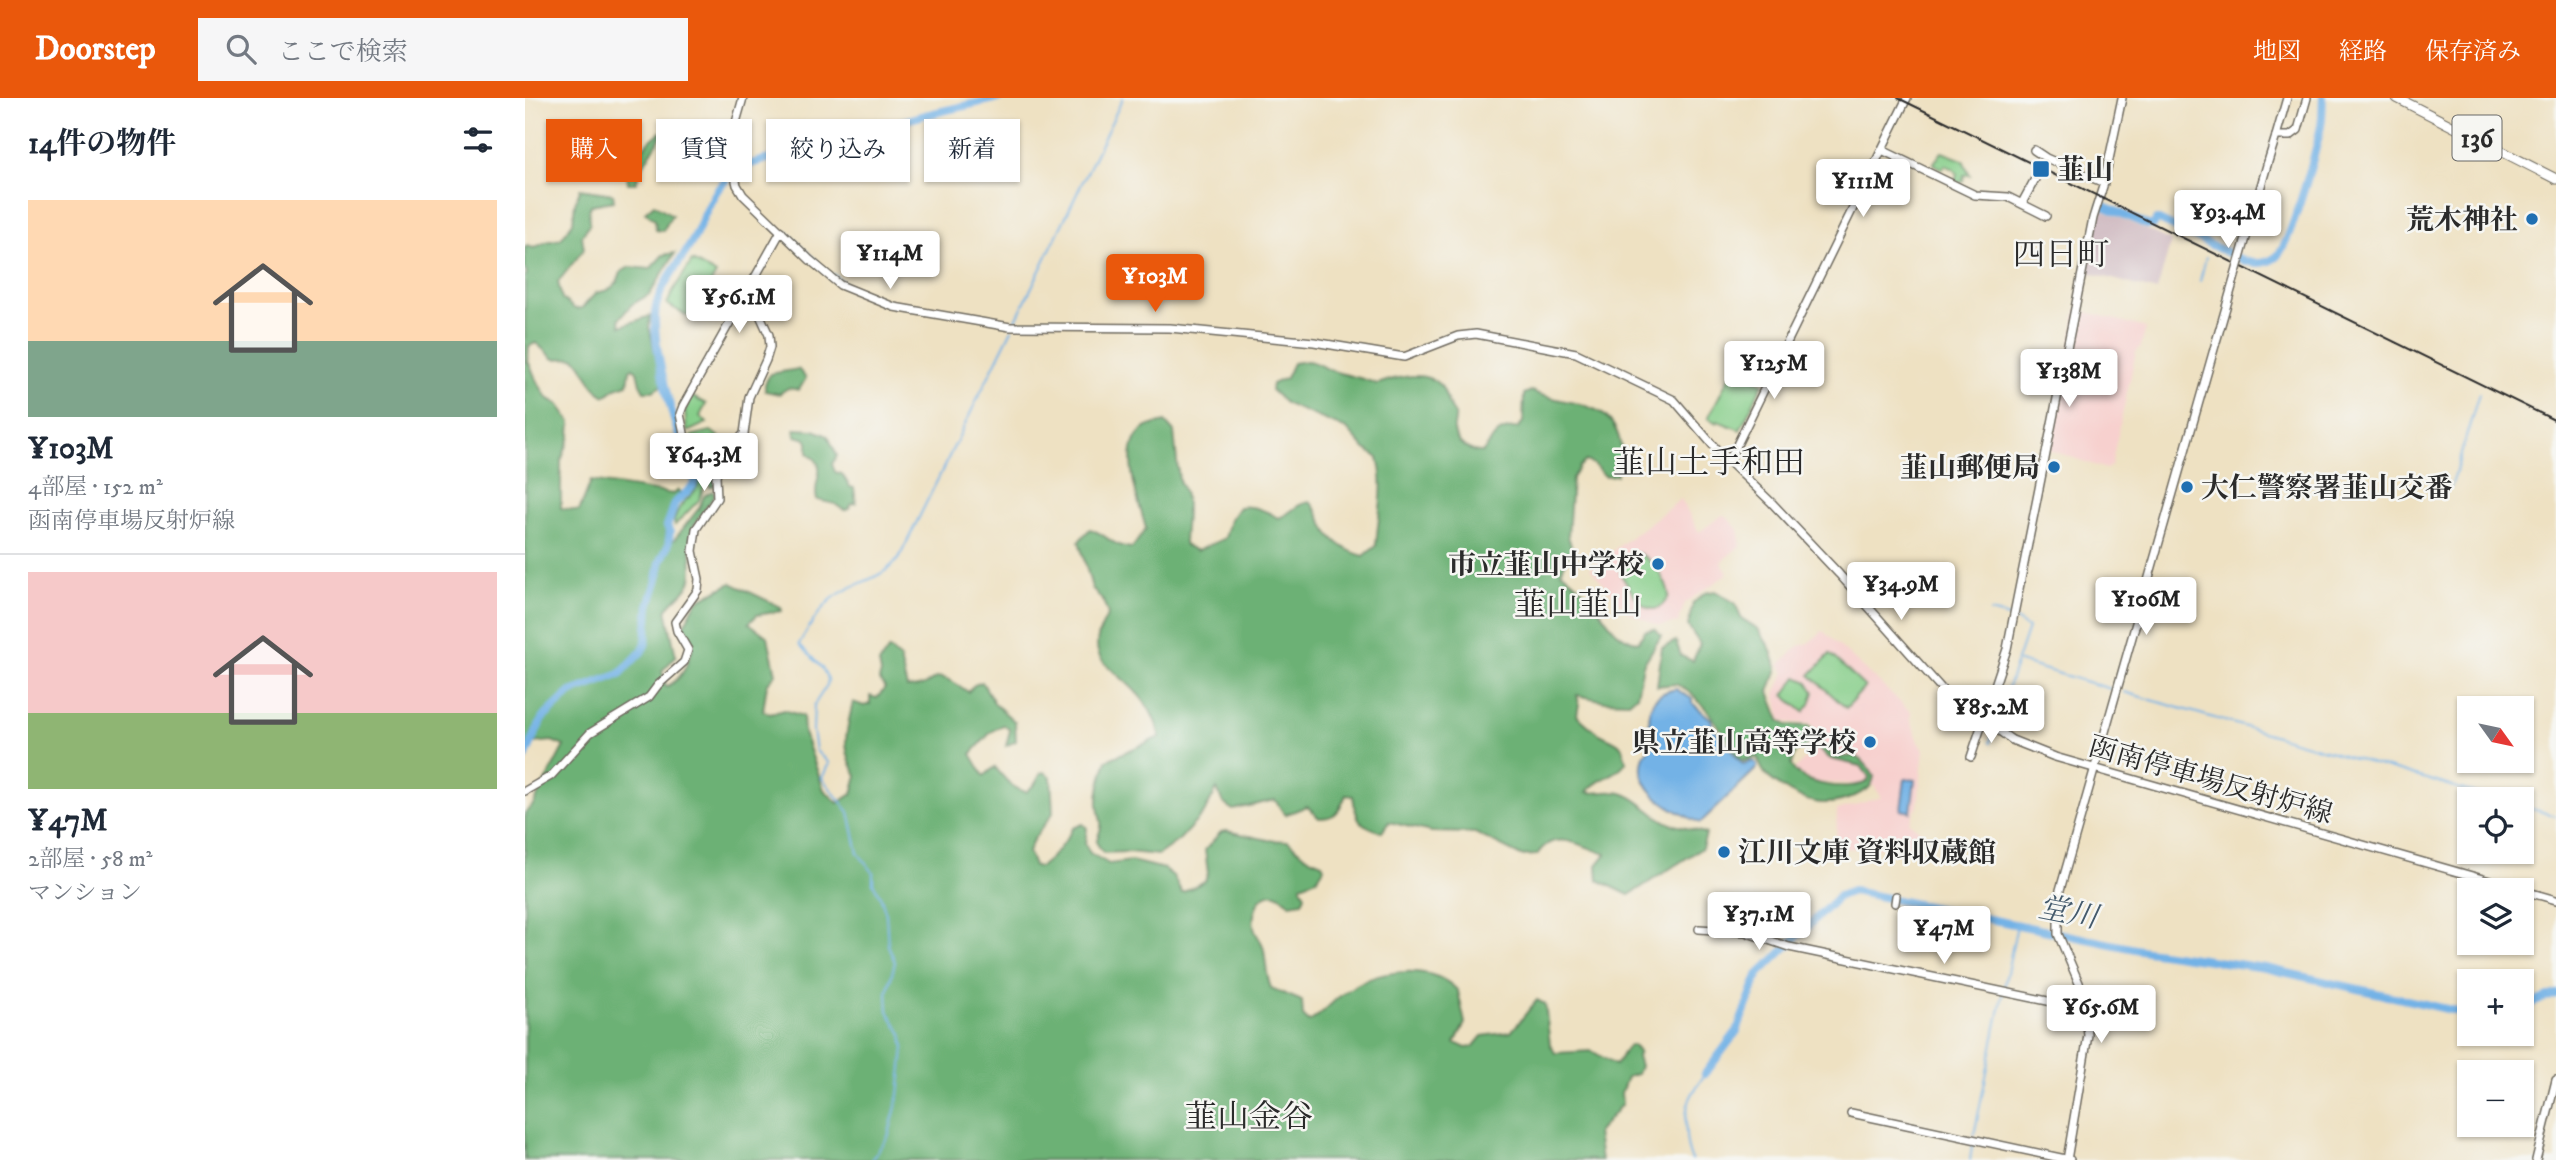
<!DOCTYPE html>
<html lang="ja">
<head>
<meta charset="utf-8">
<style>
	body { margin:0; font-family:"IM FELL DW Pica","Noto Serif JP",serif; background:#f6f6f7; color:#1f2937; height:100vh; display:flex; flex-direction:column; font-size:26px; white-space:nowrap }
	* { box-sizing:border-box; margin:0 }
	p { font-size:23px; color:#747a83 }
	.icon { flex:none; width:38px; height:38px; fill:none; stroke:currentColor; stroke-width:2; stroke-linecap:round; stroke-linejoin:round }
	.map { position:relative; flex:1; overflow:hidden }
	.drawer { display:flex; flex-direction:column; background:#fff; width:525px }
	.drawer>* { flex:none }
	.top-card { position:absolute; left:21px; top:21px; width:665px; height:63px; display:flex; gap:14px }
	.needle { width:46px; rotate:123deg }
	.fabs { position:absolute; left:1932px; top:598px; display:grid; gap:14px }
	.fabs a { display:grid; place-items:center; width:77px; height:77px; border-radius:0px; background:#fff; box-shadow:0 2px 5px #0004; font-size:35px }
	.price { position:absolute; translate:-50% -60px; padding:0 16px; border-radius:7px; background:#fff; color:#222; font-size:23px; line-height:46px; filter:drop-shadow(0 2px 4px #0008) }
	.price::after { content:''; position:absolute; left:50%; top:42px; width:21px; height:16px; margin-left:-10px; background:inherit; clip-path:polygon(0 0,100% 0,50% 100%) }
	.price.on { background:#ea580c; color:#fff }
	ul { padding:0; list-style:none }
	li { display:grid; align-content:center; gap:14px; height:371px; padding:0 28px }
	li+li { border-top:2px solid #e0e1e3 }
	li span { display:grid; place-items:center; height:217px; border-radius:0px; color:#555 }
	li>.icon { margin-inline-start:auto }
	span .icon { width:126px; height:126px; fill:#fffc; stroke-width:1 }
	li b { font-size:30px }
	h2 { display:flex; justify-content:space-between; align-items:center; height:84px; padding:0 28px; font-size:30px }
	.chip { padding:0 24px; border-radius:0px; background:#fff; box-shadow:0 2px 5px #0004; font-size:24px; line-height:63px }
	.chip.on { background:#ea580c; color:#fff }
	header { display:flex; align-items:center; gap:42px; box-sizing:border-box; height:98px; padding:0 35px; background:#ea580c; color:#fff }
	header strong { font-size:33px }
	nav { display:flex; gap:38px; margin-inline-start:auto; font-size:24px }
	.search { width:490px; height:63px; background:#f6f6f7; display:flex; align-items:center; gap:18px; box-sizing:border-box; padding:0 24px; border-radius:0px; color:#747a83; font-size:26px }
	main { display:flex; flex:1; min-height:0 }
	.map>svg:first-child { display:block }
	.built { fill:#f7d0ce }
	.industrial { fill:#d2bec4 }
	.green { fill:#86ce89; stroke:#587c5a; stroke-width:2 }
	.forest { fill:#6cb175; stroke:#4c6e50; stroke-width:2; fill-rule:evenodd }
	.water { fill:#73b2e6; stroke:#4f6e88; stroke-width:2 }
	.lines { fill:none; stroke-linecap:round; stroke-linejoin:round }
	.stream { stroke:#73b2e6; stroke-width:2 }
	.river { stroke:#73b2e6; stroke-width:8 }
	.secondary-casing { stroke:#6f6b60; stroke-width:10 }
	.highway-casing { stroke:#6f6b60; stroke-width:11 }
	.secondary { stroke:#fff; stroke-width:7 }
	.highway { stroke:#fff; stroke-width:9 }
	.rail { stroke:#2b2b2b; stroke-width:2 }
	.secondary-bridge-casing { stroke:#6f6b60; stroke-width:10; stroke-linecap:butt }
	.secondary-bridge { stroke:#fff; stroke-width:7 }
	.poi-dot { fill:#1f6fb2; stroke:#f6f6f2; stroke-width:2.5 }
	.labels { text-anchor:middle; stroke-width:5; stroke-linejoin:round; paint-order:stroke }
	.shield { fill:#f6f6f2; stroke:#686867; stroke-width:2 }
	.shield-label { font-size:26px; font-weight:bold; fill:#2b2b2b }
	.poi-label { font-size:28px; font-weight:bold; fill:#2b2b2b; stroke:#f6f6f2; text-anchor:end }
	.street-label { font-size:28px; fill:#2b2b2b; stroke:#f6f6f2 }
	.water-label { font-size:30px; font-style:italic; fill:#445a6c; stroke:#f6f6f2 }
	.quarter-label { font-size:32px; fill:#2b2b2b; stroke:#f6f6f2 }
</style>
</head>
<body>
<header>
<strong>Doorstep</strong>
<div class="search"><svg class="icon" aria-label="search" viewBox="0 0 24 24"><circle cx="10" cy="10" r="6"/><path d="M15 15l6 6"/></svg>ここで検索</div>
<nav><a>地図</a><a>経路</a><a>保存済み</a></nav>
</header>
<main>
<section class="drawer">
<h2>14件の物件<svg class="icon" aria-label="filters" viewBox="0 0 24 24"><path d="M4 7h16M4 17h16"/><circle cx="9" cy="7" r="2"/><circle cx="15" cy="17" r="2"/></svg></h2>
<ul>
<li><span style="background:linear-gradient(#ffd9b3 65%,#7fa58c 0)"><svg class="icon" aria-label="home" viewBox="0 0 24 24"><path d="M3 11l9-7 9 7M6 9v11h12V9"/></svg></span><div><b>¥103M</b><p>4部屋 · 152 m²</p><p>函南停車場反射炉線</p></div></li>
<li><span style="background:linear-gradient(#f6c9c9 65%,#8fb573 0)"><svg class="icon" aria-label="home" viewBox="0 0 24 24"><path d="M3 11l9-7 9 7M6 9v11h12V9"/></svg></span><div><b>¥47M</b><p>2部屋 · 58 m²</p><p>マンション</p></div></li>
</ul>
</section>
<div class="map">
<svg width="2031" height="1062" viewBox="0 0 2031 1062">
	<rect width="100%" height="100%" fill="#f6f6f2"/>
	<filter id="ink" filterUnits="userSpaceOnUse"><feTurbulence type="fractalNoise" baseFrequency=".0143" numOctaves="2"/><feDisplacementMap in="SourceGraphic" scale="14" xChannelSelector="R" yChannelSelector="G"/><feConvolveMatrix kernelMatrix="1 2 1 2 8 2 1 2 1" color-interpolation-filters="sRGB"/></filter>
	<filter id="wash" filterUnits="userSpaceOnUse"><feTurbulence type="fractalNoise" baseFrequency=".00686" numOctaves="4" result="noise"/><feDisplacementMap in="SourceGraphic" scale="28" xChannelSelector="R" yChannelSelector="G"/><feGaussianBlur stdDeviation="1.57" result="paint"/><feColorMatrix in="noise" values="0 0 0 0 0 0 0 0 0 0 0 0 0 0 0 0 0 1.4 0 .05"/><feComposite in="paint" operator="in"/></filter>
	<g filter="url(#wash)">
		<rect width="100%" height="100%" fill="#eee1c2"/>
		<g class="built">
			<path d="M 1552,211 L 1621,230 L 1616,248 L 1611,254 L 1586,368 L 1581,371 L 1525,352 Z"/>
			<path d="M 1156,401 L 1174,434 L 1199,416 L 1213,431 L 1216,447 L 1196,464 L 1203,474 L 1201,477 L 1160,505 L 1153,525 L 1134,528 L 1103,514 L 1065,470 Z"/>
			<path d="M 1298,533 L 1386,614 L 1386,622 L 1394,644 L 1399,651 L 1393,708 L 1384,724 L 1399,736 L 1399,742 L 1366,753 L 1364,747 L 1347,751 L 1311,750 L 1312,712 L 1357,699 L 1348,687 L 1290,684 L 1269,673 L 1297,642 L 1286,626 L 1261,624 L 1256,621 L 1250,595 L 1260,574 L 1254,567 L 1274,548 L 1282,546 Z"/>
		</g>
		<path class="industrial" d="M 1575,111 L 1646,143 L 1632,193 L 1562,174 Z"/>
		<g class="green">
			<path d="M 1417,54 L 1438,62 L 1445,77 L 1439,77 L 1438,83 L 1435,85 L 1430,83 L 1432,76 L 1428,71 L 1420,67 L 1417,71 L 1408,66 Z"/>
			<path d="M 167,163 L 191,176 L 166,220 L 142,206 L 148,193 Z"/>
			<path d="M 1208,271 L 1238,285 L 1215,332 L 1193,323 L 1192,325 L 1183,320 Z"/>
			<path d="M 166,298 L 181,306 L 175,318 L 182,325 L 162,334 L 160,314 Z"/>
			<path d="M 186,333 L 195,340 C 194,349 180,364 172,367 L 163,355 L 162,343 L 167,338 Z"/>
			<path d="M 175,382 L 178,382 L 180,386 L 174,402 L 150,427 L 149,424 C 154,399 170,402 175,382 Z"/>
			<path d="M 1112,455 C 1126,459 1143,484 1144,498 C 1125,531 1107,493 1096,477 C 1093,465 1100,457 1112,455 Z"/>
			<path d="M 1305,556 L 1340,589 L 1321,610 L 1285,577 Z"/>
			<path d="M 1272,579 L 1283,584 L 1289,594 L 1285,606 L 1279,614 L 1259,597 Z"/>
		</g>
		<g class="forest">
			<path d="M 135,34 L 137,35 C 131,53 115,65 111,85 L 103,85 C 98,64 121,46 135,34 Z"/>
			<path d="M 55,91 L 88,96 L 89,103 L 66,107 L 64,111 L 65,125 L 57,138 L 59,151 L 33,184 L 37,201 L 50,211 L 57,210 L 71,195 L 83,192 L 92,185 L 96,174 L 105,169 L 125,171 L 138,157 L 150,155 L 125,196 L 106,207 L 94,221 L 96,228 L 125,218 L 124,229 L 137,283 L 136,288 L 128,293 L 119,293 L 115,286 L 112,273 L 108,270 L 105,272 L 103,286 L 91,290 L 80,298 C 66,290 61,271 50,260 L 29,261 L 11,245 L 4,248 L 3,263 L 12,283 L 22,300 L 33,306 L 46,324 L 45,339 L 36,363 L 36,410 L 54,413 L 66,383 L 149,396 L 153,392 L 155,395 C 145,409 140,423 142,441 L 149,442 L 174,410 L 179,398 L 187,393 L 190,396 C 183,409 171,418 167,433 C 162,449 172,475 163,488 C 157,497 147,503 141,512 L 151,558 L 137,573 L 141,589 C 159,580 162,567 168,548 L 158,529 L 172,503 L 206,485 L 256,509 L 257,513 L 232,517 L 224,525 L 243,539 L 251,576 L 242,586 L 238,613 L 245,616 L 259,612 L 278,618 L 279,635 L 299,692 L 313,705 L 327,696 L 332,678 C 315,647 321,637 328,604 L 339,608 L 345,606 L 345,598 L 352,600 L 360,590 L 354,582 L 356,575 L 354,565 L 364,551 L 375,561 L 382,590 C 417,590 401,564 443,594 L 449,587 L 457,584 L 470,606 L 490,624 L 491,643 L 481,648 L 485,632 L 478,627 L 465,635 L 446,656 L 459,678 L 470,669 C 480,681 486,690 501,694 L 510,686 L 516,675 L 519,674 L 526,679 L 528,715 L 508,742 L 503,754 L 509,768 L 515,769 C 530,758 539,746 548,730 L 558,726 L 562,730 L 560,746 L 565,755 L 584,766 L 606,763 L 639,771 L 648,778 L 657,795 L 680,783 L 683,775 L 680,752 L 696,734 L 702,733 L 743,742 L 763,743 L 780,758 L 797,765 L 799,770 L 792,781 L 776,787 L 776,790 L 780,797 L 777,804 L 765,806 C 758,800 752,792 741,797 C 729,803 725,826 732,837 C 735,843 738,844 739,852 C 741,864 741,878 746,890 L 777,903 L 778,918 L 784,924 C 800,915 810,899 826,890 C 857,871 907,865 933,893 L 940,925 L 930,945 L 941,950 L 948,949 L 957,938 L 986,934 L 1012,902 L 1020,906 L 1025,946 L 1030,955 L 1067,953 L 1090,967 C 1097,961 1097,952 1105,947 L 1109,948 L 1114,954 L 1112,958 L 1115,968 L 1112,976 L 1102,979 L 1096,995 L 1097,1006 L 1072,1035 L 1076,1062 L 0,1062 L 0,715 L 8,707 L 39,648 L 27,643 L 0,646 L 0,181 L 2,175 L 0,171 L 0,150 L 2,148 L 9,150 L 21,144 L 36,141 L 48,124 L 50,105 Z"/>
			<path d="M 129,106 L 147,117 L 138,133 L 131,132 L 130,122 L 120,114 Z"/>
			<path d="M 782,263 C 792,264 798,270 808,273 C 823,278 837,279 852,286 C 870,280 899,271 915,287 C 919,291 920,297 922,302 C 923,307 928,312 930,317 C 931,322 928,328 929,333 C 931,346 946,355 958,354 C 969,339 972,330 993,330 L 998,324 L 999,296 L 1006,293 C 1027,303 1049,302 1069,311 C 1095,323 1102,353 1091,377 L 1080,378 L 1068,366 L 1061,363 L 1055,368 L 1047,380 L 1043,438 L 1047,451 L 1036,473 C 1047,482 1061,493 1069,504 C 1081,521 1091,541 1113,544 L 1120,533 L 1130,531 L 1136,538 L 1118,567 L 1112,597 L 1104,604 L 1080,603 L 1052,597 L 1054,606 L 1052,617 C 1059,624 1067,631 1075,636 C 1092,645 1098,643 1101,664 C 1091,679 1071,680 1062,694 C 1071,696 1079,693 1088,694 C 1109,694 1123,714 1140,723 C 1149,729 1169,730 1181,736 L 1177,750 L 1104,797 L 1073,782 L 1072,767 L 1081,756 C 1058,749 1029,729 1012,757 L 996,758 L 950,735 L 906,734 L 864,724 L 857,734 C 833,727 831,721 828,698 L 821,697 C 814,712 813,720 794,720 L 782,708 L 760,717 L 750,702 L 708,712 L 698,705 L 692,691 L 679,715 L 654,742 L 633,757 L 603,754 L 578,755 L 571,744 C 580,721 575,728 573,707 C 572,692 578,676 582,662 L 635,639 C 629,611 614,595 593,577 C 587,572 577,565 574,557 C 568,543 577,528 583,516 L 578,503 L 567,490 L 554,443 L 565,431 C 583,437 586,448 607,450 L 621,431 C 615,406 592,350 619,331 C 624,327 633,326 640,324 L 649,334 L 654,383 C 666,400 659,427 659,447 L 672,453 L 700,440 L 705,422 L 714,409 C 728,407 741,412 753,420 C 767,416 769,406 785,404 C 794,413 795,423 802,433 C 811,446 824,454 839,458 L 851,448 C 853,418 861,388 853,360 L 838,349 L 822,331 L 761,306 L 746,292 L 747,286 L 761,280 L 768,265 Z"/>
			<path d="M 273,271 L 281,280 L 274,292 L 263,290 L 254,296 L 240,293 L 240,286 L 245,276 Z"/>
			<path d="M 269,331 L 289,332 L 303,338 L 312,358 L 307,366 L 310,374 L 317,376 L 325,389 L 329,390 L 331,405 L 327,406 C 321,417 317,411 310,406 L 292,402 C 286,381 306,371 283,355 L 283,344 L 281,341 L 271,338 Z"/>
			<path d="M 199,341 L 205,347 L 189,388 L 185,389 C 178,359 180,362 199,341 Z"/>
			<path d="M 1190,493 L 1210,505 L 1216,520 L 1233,531 L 1245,550 L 1252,571 L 1244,594 L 1255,622 L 1262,627 L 1284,628 C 1291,635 1296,648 1304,654 C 1323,669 1327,642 1349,678 C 1347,690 1342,692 1332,697 C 1304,711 1280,706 1255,688 C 1250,684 1242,680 1239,674 C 1236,670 1234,664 1232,659 L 1219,663 L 1215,660 L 1183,613 L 1167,596 L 1151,586 L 1132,588 L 1137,550 L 1151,543 L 1156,558 L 1168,563 L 1175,546 L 1163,528 L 1168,505 L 1180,495 ZM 1285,645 L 1306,661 L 1336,668 L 1344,679 L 1342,684 C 1325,693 1274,688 1266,667 L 1270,655 Z"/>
		</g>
		<g class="water">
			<path d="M 1151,591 L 1167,601 L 1167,605 L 1186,621 L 1188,629 L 1216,664 L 1218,666 L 1229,663 L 1232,667 L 1232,670 L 1175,725 C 1151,713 1106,693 1119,658 C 1121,653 1126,650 1128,645 C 1122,619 1119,597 1151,591 Z"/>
			<path d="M 1380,681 L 1390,682 L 1386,714 L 1376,712 Z"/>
		</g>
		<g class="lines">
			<g class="stream">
				<path d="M 262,134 L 293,164"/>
				<path d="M 308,176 L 320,186"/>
				<path d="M 1675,183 L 1681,159"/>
				<path d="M 489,226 L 598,0"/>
				<path d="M 1926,390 L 1954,295"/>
				<path d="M 1465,514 L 1484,519"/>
				<path d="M 1494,564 L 1586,591"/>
				<path d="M 1599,594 L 1974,702"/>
				<path d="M 1471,625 L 1503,530 L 1489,521"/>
				<path d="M 1465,645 L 1468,633"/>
				<path d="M 1997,708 L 2031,718"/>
				<path d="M 1479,889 L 1492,827"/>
				<path d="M 1449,1037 L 1478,895"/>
				<path d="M 346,1062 L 363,1039 L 374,997 L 379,950 L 377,936 L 363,913 L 362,895 L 370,864 L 363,847 L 361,816 L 356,800 L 348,785 L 348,774 L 333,755 L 324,714 L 297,680 L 304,665 L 291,653 L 288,632 L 289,607 L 302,587 L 303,581 L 297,570 L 274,546 C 282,532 295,511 307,501 C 330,482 353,485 374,460 L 487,231"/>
				<path d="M 1167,1062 C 1159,1048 1159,1015 1165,1001 C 1169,992 1175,984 1180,976"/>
				<path d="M 1445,1062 L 1448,1042"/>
			</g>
			<g class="river">
				<path d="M 1577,107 L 1622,127 L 1629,127 L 1631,122 L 1634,122 L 1720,163 C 1730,166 1742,166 1751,159 C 1764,150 1791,53 1795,32 C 1798,22 1797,11 1798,0"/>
				<path d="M 0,660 L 17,621 L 35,604 L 46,594 L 95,576 L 117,553 L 121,545 L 124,508 L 132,483 L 135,465 L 143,448 L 145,434 L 142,428 L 145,420 L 150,405 L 168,388 L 170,381 C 154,348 122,239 132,205 C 139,180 160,160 171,136 C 187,102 191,79 229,65 L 400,17 L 474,0"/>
				<path d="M 1997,909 L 2031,896"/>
				<path d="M 1180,976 L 1212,933 L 1233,877 L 1314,798 L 1328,793 L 1615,852 L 1740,870 L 1944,916"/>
			</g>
		</g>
	</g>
	<g filter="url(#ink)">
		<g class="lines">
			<defs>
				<g id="secondary">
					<path d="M 218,0 L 210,28 L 205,58 L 212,87 L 218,97 L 285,162 L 315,187 L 369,209 L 485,229 L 645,230 L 789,244 L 879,259 L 933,238 L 951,236 L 1051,255 L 1149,302 L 1192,352 L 1247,405 L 1314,476 L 1432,608 L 1453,618 L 1487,642 L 1530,659 L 2031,802"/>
					<path d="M 1762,0 L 1751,38 L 1765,38 L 1773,32 L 1782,0"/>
					<path d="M 1357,52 L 1450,97 L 1483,99 L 1521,118"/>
					<path d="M 1742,67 L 1751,38"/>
					<path d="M 1579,85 L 1597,0"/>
					<path d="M 1497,105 L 1510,81"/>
					<path d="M 160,340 L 155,316 L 158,308 L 256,133"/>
					<path d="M 1204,363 L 1382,0"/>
					<path d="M 1446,659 L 1482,551 L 1568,120 L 1579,85 L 1521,60 L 1509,52"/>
					<path d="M 0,693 L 26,678 L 65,635 L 124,599 L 133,587 L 159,564 L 163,552 L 152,533 L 150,524 L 173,492 L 174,481 L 168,453 L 171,431 L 192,400 L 191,378 L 196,359 L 219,336 L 224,299 L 241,262 L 245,249 L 244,237 L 229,204 L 221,194"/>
					<path d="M 1370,805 L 1371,798"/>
					<path d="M 1174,831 L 1220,834 L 1264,849 L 1561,911"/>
					<path d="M 1326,1015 L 1545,1062"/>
					<path d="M 1542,1062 L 1563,937 L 1557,892 L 1533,836 L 1533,799 L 1691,244"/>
					<path d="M 2011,1062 L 2031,982"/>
				</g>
				<path id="highway" d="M 1872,0 L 2031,81"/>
			</defs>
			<use href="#secondary" class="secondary-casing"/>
			<use href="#highway" class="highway-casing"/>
			<use href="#secondary" class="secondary"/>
			<use href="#highway" class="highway"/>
			<path class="rail" d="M 1373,0 L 2031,323"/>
			<defs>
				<path id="secondary-bridge" d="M 1691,244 L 1742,67"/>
			</defs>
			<use href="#secondary-bridge" class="secondary-bridge-casing"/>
			<use href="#secondary-bridge" class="secondary-bridge"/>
		</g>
	</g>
	<g class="poi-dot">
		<rect x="1507" y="62" width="18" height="18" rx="3.5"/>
		<circle cx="2007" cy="121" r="7"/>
		<circle cx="1529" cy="369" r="7"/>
		<circle cx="1662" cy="389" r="7"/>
		<circle cx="1133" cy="466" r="7"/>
		<circle cx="1345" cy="644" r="7"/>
		<circle cx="1199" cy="754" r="7"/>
	</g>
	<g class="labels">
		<rect class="shield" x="1927.5" y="17.5" width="49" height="45" rx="5"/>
		<g class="shield-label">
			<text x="1952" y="49">136</text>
		</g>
		<g class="poi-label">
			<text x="1532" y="81" text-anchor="start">韮山</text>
			<text x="1993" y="131">荒木神社</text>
			<text x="1515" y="379">韮山郵便局</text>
			<text x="1676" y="399" text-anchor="start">大仁警察署韮山交番</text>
			<text x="1119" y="476">市立韮山中学校</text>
			<text x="1331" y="654">県立韮山高等学校</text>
			<text x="1213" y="764" text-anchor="start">江川文庫 資料収蔵館</text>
		</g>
		<g class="street-label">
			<text transform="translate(1686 681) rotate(16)" y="10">函南停車場反射炉線</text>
		</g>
		<g class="water-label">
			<text transform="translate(1543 814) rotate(11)" y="10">堂川</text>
		</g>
		<g class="quarter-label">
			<text x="1536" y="167">四日町</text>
			<text x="1184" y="375">韮山土手和田</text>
			<text x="1053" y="517">韮山韮山</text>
			<text x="724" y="1029">韮山金谷</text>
		</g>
	</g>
</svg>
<div class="fabs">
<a><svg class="needle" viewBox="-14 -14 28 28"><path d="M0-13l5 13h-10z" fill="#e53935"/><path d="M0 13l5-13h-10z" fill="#747a83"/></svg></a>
<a><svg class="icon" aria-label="locate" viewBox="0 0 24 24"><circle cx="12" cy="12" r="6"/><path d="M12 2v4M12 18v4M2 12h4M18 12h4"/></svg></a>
<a><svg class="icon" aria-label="layers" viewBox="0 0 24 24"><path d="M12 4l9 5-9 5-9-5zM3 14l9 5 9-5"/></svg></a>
<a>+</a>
<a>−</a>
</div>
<b class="price" style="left:1338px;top:121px">¥111M</b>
<b class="price" style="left:1703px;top:152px">¥93.4M</b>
<b class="price" style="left:365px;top:193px">¥114M</b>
<b class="price on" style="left:630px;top:216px">¥103M</b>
<b class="price" style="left:214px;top:237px">¥56.1M</b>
<b class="price" style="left:1249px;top:303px">¥125M</b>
<b class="price" style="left:1544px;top:311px">¥138M</b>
<b class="price" style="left:179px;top:395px">¥64.3M</b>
<b class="price" style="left:1376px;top:524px">¥34.9M</b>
<b class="price" style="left:1621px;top:539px">¥106M</b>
<b class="price" style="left:1466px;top:647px">¥85.2M</b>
<b class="price" style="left:1234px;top:854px">¥37.1M</b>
<b class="price" style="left:1419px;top:868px">¥47M</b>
<b class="price" style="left:1576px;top:947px">¥65.6M</b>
<div class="top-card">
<a class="chip on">購入</a>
<a class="chip">賃貸</a>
<a class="chip">絞り込み</a>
<a class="chip">新着</a>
</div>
</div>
</main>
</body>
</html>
